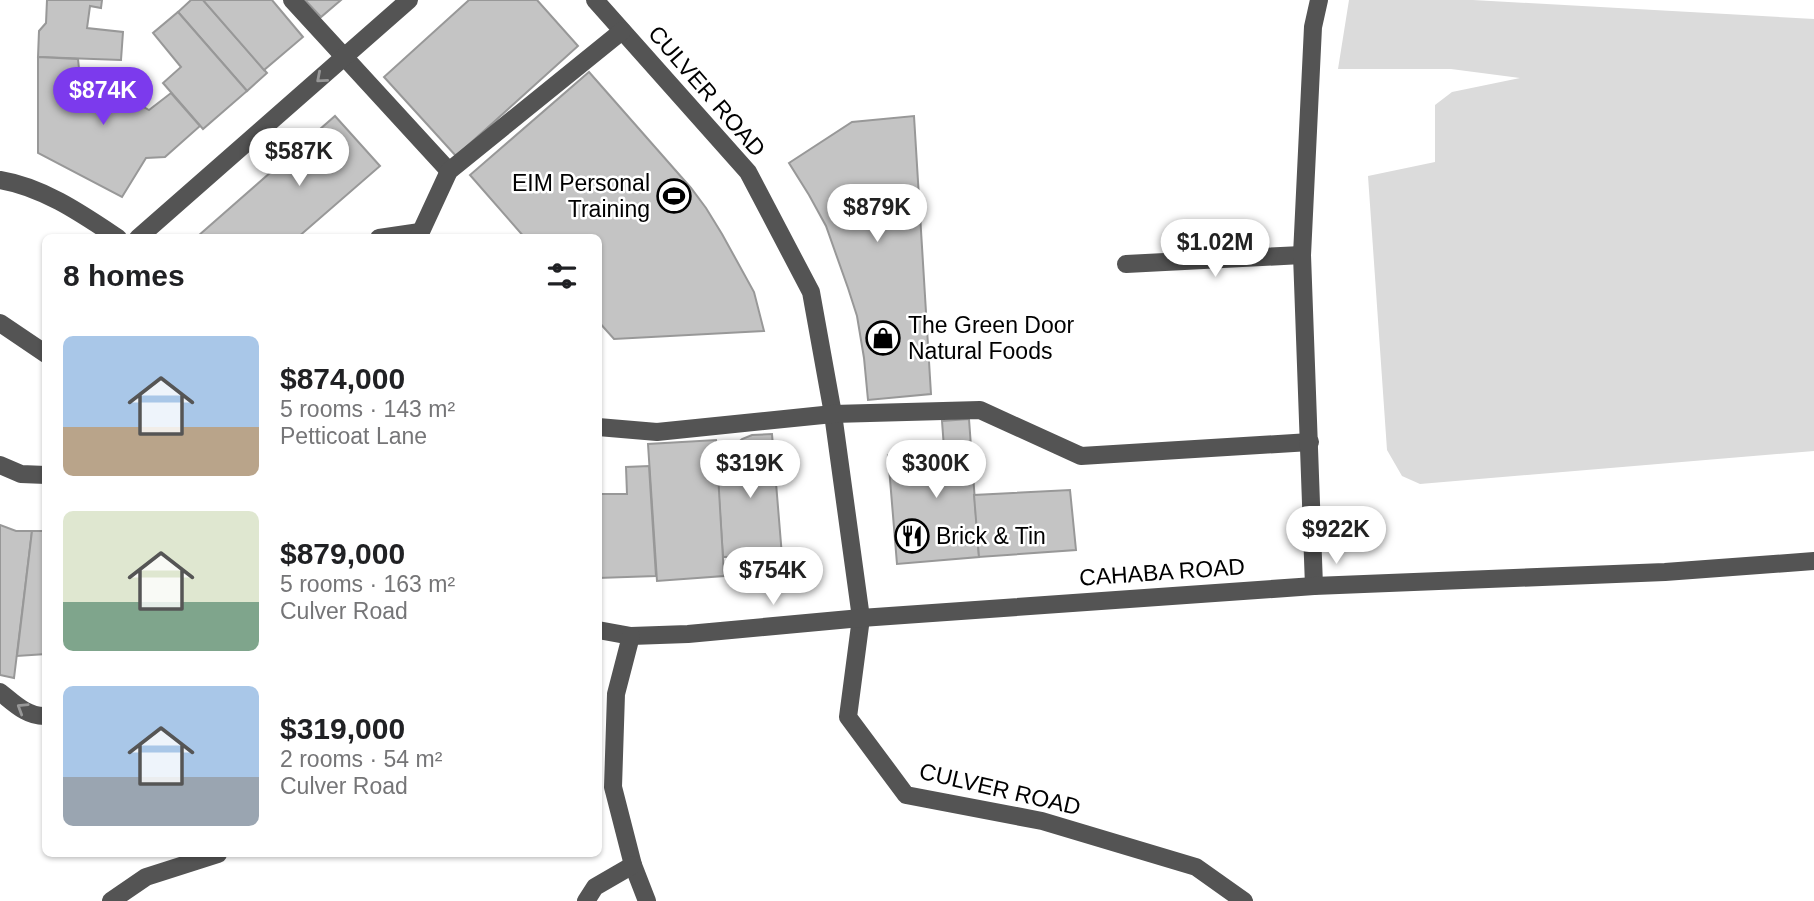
<!DOCTYPE html>
<html lang="en">
<head>
<meta charset="utf-8">
<style>
	body { margin:0; font-family:Arial,sans-serif; background:#f6f6f6; color:#202124; height:100vh; display:flex; flex-direction:column; font-size:26px; white-space:nowrap }
	* { box-sizing:border-box; margin:0 }
	p { font-size:23px; color:#757577 }
	.icon { flex:none; width:38px; height:38px; fill:none; stroke:currentColor; stroke-width:2; stroke-linecap:round; stroke-linejoin:round }
	.map { position:relative; flex:1; overflow:hidden }
	.sheet { position:absolute; left:42px; top:234px; width:560px; height:623px; display:flex; flex-direction:column; background:#fff; border-radius:10px; box-shadow:0 2px 5px #0004 }
	.sheet>* { flex:none }
	.price { position:absolute; translate:-50% -60px; padding:0 16px; border-radius:24px; background:#fff; color:#222; font-size:23px; line-height:46px; filter:drop-shadow(0 2px 4px #0008) }
	.price::after { content:''; position:absolute; left:50%; top:42px; width:21px; height:16px; margin-left:-10px; background:inherit; clip-path:polygon(0 0,100% 0,50% 100%) }
	.price.current { background:#7c3aed; color:#fff }
	ul { padding:0; list-style:none }
	li { display:flex; align-items:center; gap:21px; height:175px; padding:0 21px }
	li span { display:grid; place-items:center; flex:none; width:196px; height:140px; border-radius:10px; color:#555 }
	li>.icon { margin-inline-start:auto }
	span .icon { width:84px; height:84px; fill:#fffc; stroke-width:1 }
	li b { font-size:30px }
	h2 { display:flex; justify-content:space-between; align-items:center; height:84px; padding:0 21px; font-size:30px }
	.map>svg:first-child { display:block }
	.green { fill:#dbdbdb }
	.building { fill:#c4c4c4; stroke:#989898; stroke-width:2 }
	.lines { fill:none; stroke-linecap:round; stroke-linejoin:round }
	.minor { stroke:#545454; stroke-width:18 }
	.oneway { stroke:#989898 }
	.labels { text-anchor:middle; stroke-width:5; stroke-linejoin:round; paint-order:stroke }
	.street-label { font-size:23px; fill:#000; stroke:#fff }
	.poi-label { font-size:23px; fill:#000; stroke:#fff; text-anchor:start }
</style>
</head>
<body>
<div class="map">
<svg width="1814" height="901" viewBox="0 0 1814 901">
	<rect width="100%" height="100%" fill="#fff"/>
	<path class="green" d="M 1349,0 L 1473,0 L 1814,19 L 1814,451 L 1420,484 L 1402,476 L 1387,450 L 1368,176 L 1435,162 L 1435,105 L 1452,92 L 1520,78 L 1451,69 L 1338,69 Z"/>
	<g class="building">
		<path d="M 47,0 L 102,0 L 101,8 L 90,6 L 87,28 L 123,32 L 121,60 L 38,57 L 39,31 L 46,23 Z"/>
		<path d="M 191,0 L 203,0 L 267,73 L 247,91 L 178,12 Z"/>
		<path d="M 203,0 L 272,0 L 303,37 L 264,70 Z"/>
		<path d="M 305,0 L 341,0 L 321,17 Z"/>
		<path d="M 469,0 L 537,0 L 578,46 L 456,156 L 384,77 Z"/>
		<path d="M 178,12 L 247,91 L 203,129 L 163,83 L 181,67 L 153,33 Z"/>
		<path d="M 38,57 L 78,59 L 81,88 L 109,87 L 149,110 L 171,93 L 200,126 L 165,157 L 146,158 L 122,197 L 38,153 Z"/>
		<path d="M 589,72 L 691,188 L 706,208 L 722,234 L 754,292 L 764,331 L 614,339 L 598,321 L 598,238 L 525,238 L 470,175 Z"/>
		<path d="M 335,116 L 380,166 L 297,238 L 199,238 L 198,236 Z"/>
		<path d="M 914,116 L 931,394 L 868,400 L 864,358 L 857,316 L 848,288 L 826,226 L 809,195 L 789,163 L 852,122 Z"/>
		<path d="M 969,419 L 979,557 L 897,564 L 888,455 L 944,448 L 942,421 Z"/>
		<path d="M 772,434 L 782,556 L 723,557 L 717,469 L 730,468 L 731,449 L 742,439 L 752,435 Z"/>
		<path d="M 716,440 L 724,576 L 657,581 L 648,444 Z"/>
		<path d="M 649,466 L 656,576 L 598,578 L 599,494 L 627,494 L 626,467 Z"/>
		<path d="M 1070,490 L 1076,550 L 979,557 L 974,495 Z"/>
		<path d="M 0,525 L 16,531 L 32,531 L 14,678 L 0,675 Z"/>
		<path d="M 32,531 L 46,531 L 46,654 L 17,656 Z"/>
	</g>
	<g class="lines">
		<g class="minor">
			<path d="M 292,0 L 449,171"/>
			<path d="M 595,0 L 748,172 L 811,292 L 833,414 L 861,618 L 848,717 L 906,795 L 1042,821 L 1196,867 L 1244,901"/>
			<path d="M 0,180 C 43,187 82,214 118,238"/>
			<path d="M 138,238 L 409,0"/>
			<path d="M 379,238 L 420,232"/>
			<path d="M 418,238 L 449,171 L 622,31"/>
			<path d="M 1126,264 L 1302,255"/>
			<path d="M 0,323 L 46,354"/>
			<path d="M 598,427 L 657,432 L 833,414 L 980,410 L 1081,456 L 1310,442"/>
			<path d="M 0,465 L 21,474 L 46,475"/>
			<path d="M 1314,586 L 1302,255 L 1313,27 L 1319,0"/>
			<path d="M 598,630 L 631,636 L 688,634 L 861,618 L 1314,586 L 1665,572 L 1814,561"/>
			<path d="M 631,636 L 616,694 L 613,787 L 633,865 L 647,901"/>
			<path d="M 0,692 C 14,703 27,717 46,716"/>
			<path d="M 111,901 L 146,877 L 218,854"/>
			<path d="M 586,901 L 595,887 L 633,865"/>
		</g>
	</g>
	<defs><path id="oneway-chevron" d="M-2-3.5L2.5 0L-2 3.5" fill="none" stroke-width="1.6" stroke-linecap="round" stroke-linejoin="round" transform="scale(1.75)"/></defs>
	<g class="oneway">
		<use href="#oneway-chevron" transform="translate(321 78) rotate(139)"/>
		<use href="#oneway-chevron" transform="translate(22 708) rotate(-148)"/>
	</g>
	<defs>
		<symbol id="stadium-ring" viewBox="-11 -11 22 22"><circle r="9.5" fill="#fff" stroke="#000" stroke-width="1.5"/><path d="M0-5a6.5 5 0 1 0 0 10a6.5 5 0 1 0 0-10ZM-3.5-1.8h7v3.6h-7Z" fill="#000"/></symbol>
		<symbol id="shop-ring" viewBox="-11 -11 22 22"><circle r="9.5" fill="#fff" stroke="#000" stroke-width="1.5"/><path d="M-5-2.5h2.3a2.7 3.5 0 0 1 5.4 0H5L5.5 6h-11ZM-1.5-2.5h3a1.5 2.3 0 0 0-3 0Z" fill="#000"/></symbol>
		<symbol id="restaurant-ring" viewBox="-11 -11 22 22"><circle r="9.5" fill="#fff" stroke="#000" stroke-width="1.5"/><path d="M-5-6h1v4h1v-4h1v4h1v-4h1v5L-1.5 .5V6h-2V.5L-5-1ZM5-6V6H3V1.5H1.5Q1.5-4 5-6Z" fill="#000"/></symbol>
	</defs>
	<g fill-rule="evenodd">
		<use href="#stadium-ring" x="655" y="177" width="38" height="38"/>
		<use href="#shop-ring" x="864" y="319" width="38" height="38"/>
		<use href="#restaurant-ring" x="893" y="517" width="38" height="38"/>
	</g>
	<g class="labels">
		<g class="street-label">
			<text transform="translate(707 91) rotate(49)" y="8">CULVER ROAD</text>
			<text transform="translate(1162 572) rotate(-4)" y="8">CAHABA ROAD</text>
			<text transform="translate(1000 789) rotate(13)" y="8">CULVER ROAD</text>
		</g>
		<g class="poi-label">
			<text x="650" y="191" text-anchor="end">EIM Personal<tspan x="650" dy="26">Training</tspan></text>
			<text x="908" y="333">The Green Door<tspan x="908" dy="26">Natural Foods</tspan></text>
			<text x="936" y="544">Brick &amp; Tin</text>
		</g>
	</g>
</svg>
<b class="price current" style="left:103px;top:127px">$874K</b>
<b class="price" style="left:299px;top:188px">$587K</b>
<b class="price" style="left:877px;top:244px">$879K</b>
<b class="price" style="left:1215px;top:279px">$1.02M</b>
<b class="price" style="left:750px;top:500px">$319K</b>
<b class="price" style="left:936px;top:500px">$300K</b>
<b class="price" style="left:1336px;top:566px">$922K</b>
<b class="price" style="left:773px;top:607px">$754K</b>
<section class="sheet">
<h2>8 homes<svg class="icon" aria-label="filters" viewBox="0 0 24 24"><path d="M4 7h16M4 17h16"/><circle cx="9" cy="7" r="2"/><circle cx="15" cy="17" r="2"/></svg></h2>
<ul>
<li><span style="background:linear-gradient(#a9c7e8 65%,#b9a48a 0)"><svg class="icon" aria-label="home" viewBox="0 0 24 24"><path d="M3 11l9-7 9 7M6 9v11h12V9"/></svg></span><div><b>$874,000</b><p>5 rooms · 143 m²</p><p>Petticoat Lane</p></div></li>
<li><span style="background:linear-gradient(#dfe7d0 65%,#7fa58c 0)"><svg class="icon" aria-label="home" viewBox="0 0 24 24"><path d="M3 11l9-7 9 7M6 9v11h12V9"/></svg></span><div><b>$879,000</b><p>5 rooms · 163 m²</p><p>Culver Road</p></div></li>
<li><span style="background:linear-gradient(#a9c7e8 65%,#9aa5b1 0)"><svg class="icon" aria-label="home" viewBox="0 0 24 24"><path d="M3 11l9-7 9 7M6 9v11h12V9"/></svg></span><div><b>$319,000</b><p>2 rooms · 54 m²</p><p>Culver Road</p></div></li>
</ul>
</section>
</div>
</body>
</html>
